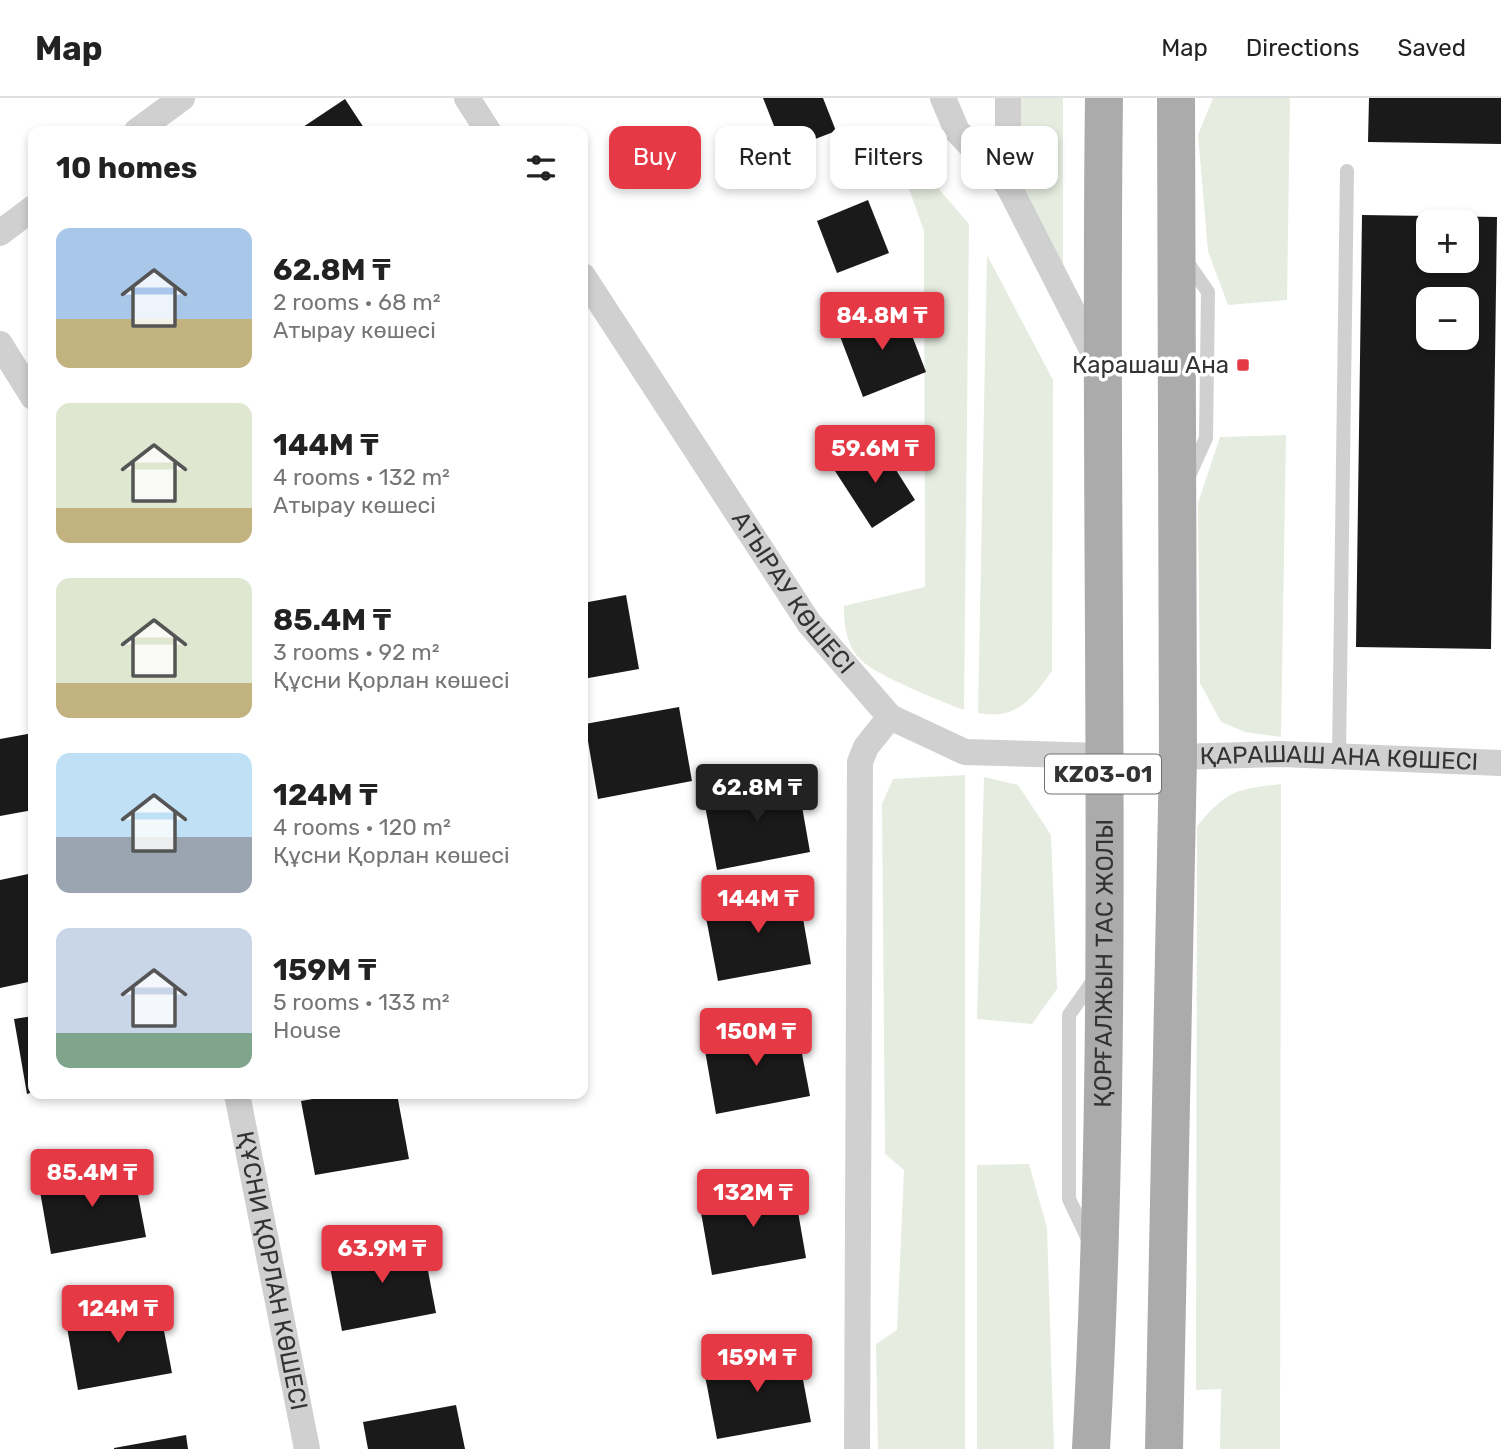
<!DOCTYPE html>
<html lang="en">
<head>
<meta charset="utf-8">
<style>
	body { margin:0; font-family:Rubik,sans-serif; background:#f2f2f2; color:#222; height:100vh; display:flex; flex-direction:column; font-size:26px; white-space:nowrap }
	* { box-sizing:border-box; margin:0 }
	p { font-size:23px; color:#767676 }
	.icon { flex:none; width:38px; height:38px; fill:none; stroke:currentColor; stroke-width:2; stroke-linecap:round; stroke-linejoin:round }
	.map { position:relative; flex:1; overflow:hidden }
	.sheet { position:absolute; left:28px; top:28px; width:560px; height:973px; display:flex; flex-direction:column; background:#fff; border-radius:14px; box-shadow:0 4px 10px #0003 }
	.sheet>* { flex:none }
	.hud { position:absolute; left:609px; top:28px; width:665px; height:63px; display:flex; gap:14px }
	.controls { position:absolute; left:1416px; top:112px; display:grid; gap:14px }
	.controls a { display:grid; place-items:center; width:63px; height:63px; border-radius:14px; background:#fff; box-shadow:0 4px 10px #0003; font-size:35px }
	.price { position:absolute; translate:-50% -60px; padding:0 16px; border-radius:7px; background:#e63946; color:#fff; font-size:23px; line-height:46px; filter:drop-shadow(0 2px 4px #0008) }
	.price::after { content:''; position:absolute; left:50%; top:42px; width:21px; height:16px; margin-left:-10px; background:inherit; clip-path:polygon(0 0,100% 0,50% 100%) }
	.price.active { background:#222; color:#fff }
	ul { padding:0; list-style:none }
	li { display:flex; align-items:center; gap:21px; height:175px; padding:0 28px }
	li span { display:grid; place-items:center; flex:none; width:196px; height:140px; border-radius:14px; color:#555 }
	li>.icon { margin-inline-start:auto }
	span .icon { width:84px; height:84px; fill:#fffc; stroke-width:1 }
	li b { font-size:30px }
	h2 { display:flex; justify-content:space-between; align-items:center; height:84px; padding:0 28px; font-size:30px }
	.pill { padding:0 24px; border-radius:14px; background:#fff; box-shadow:0 4px 10px #0003; font-size:24px; line-height:63px }
	.pill.active { background:#e63946; color:#fff }
	header { display:flex; align-items:center; gap:42px; box-sizing:border-box; height:98px; padding:0 35px; background:#fff; border-bottom:2px solid #e0e0e0 }
	header strong { font-size:33px }
	nav { display:flex; gap:38px; margin-inline-start:auto; font-size:24px }
	.map>svg:first-child { display:block }
	.green { fill:#e6ecdf }
	.building { fill:#1a1a1a; fill-rule:evenodd }
	.lines { fill:none; stroke-linecap:round; stroke-linejoin:round }
	.service { stroke:#d0d0d0; stroke-width:14 }
	.minor { stroke:#d0d0d0; stroke-width:26 }
	.primary { stroke:#ababab; stroke-width:38 }
	.poi-dot { fill:#e63946; stroke:#fff; stroke-width:2.5 }
	.labels { text-anchor:middle; stroke-width:7; stroke-linejoin:round; paint-order:stroke }
	.shield { fill:#fff; stroke:#707070; stroke-width:2 }
	.shield-label { font-size:23px; font-weight:bold; fill:#333 }
	.poi-label { font-size:24px; fill:#333; stroke:#fff; text-anchor:end }
	.street-label { font-size:24px; fill:#333; stroke:#fff }
</style>
</head>
<body>
<header>
<strong>Map</strong>
<nav><a>Map</a><a>Directions</a><a>Saved</a></nav>
</header>
<div class="map">
<svg width="1501" height="1351" viewBox="0 0 1501 1351">
	<rect width="100%" height="100%" fill="#fff"/>
	<g class="green">
		<path d="M 1020,0 L 1063,0 L 1063,171 L 1021,84 Z"/>
		<path d="M 1213,0 L 1290,0 L 1287,202 L 1228,207 L 1208,153 L 1198,37 Z"/>
		<path d="M 931,82 L 969,126 L 964,612 C 942,604 878,578 862,563 C 846,548 844,527 844,508 L 925,489 L 924,133 L 909,91 Z"/>
		<path d="M 987,157 L 1053,282 L 1052,573 C 1031,602 1016,622 978,615 Z"/>
		<path d="M 1286,337 L 1281,639 L 1245,634 L 1221,624 L 1200,585 L 1198,405 L 1220,339 Z"/>
		<path d="M 965,677 L 965,1351 L 878,1351 L 876,1246 L 897,1232 L 904,1072 L 885,1056 L 882,706 L 893,681 Z"/>
		<path d="M 984,679 L 1018,687 L 1051,737 L 1057,891 L 1032,926 L 977,921 Z"/>
		<path d="M 1281,686 L 1280,1351 L 1220,1351 L 1221,1291 L 1196,1292 L 1197,728 C 1227,693 1235,691 1281,686 Z"/>
		<path d="M 1029,1066 L 1047,1130 L 1054,1351 L 977,1351 L 977,1067 Z"/>
	</g>
	<g class="building">
		<path d="M 763,0 L 823,0 L 836,33 L 784,53 Z"/>
		<path d="M 1369,0 L 1501,0 L 1501,46 L 1368,44 Z"/>
		<path d="M 345,1 L 366,33 L 297,33 Z"/>
		<path d="M 868,102 L 889,155 L 837,175 L 817,123 Z"/>
		<path d="M 1362,117 L 1497,119 L 1491,551 L 1356,549 ZM 1428,124 L 1466,124 L 1466,163 L 1428,163 ZM 1428,201 L 1466,201 L 1466,240 L 1428,240 Z"/>
		<path d="M 901,209 L 926,274 L 863,299 L 838,233 Z"/>
		<path d="M 879,345 L 915,402 L 872,430 L 835,373 Z"/>
		<path d="M 626,497 L 639,571 L 583,581 L 583,505 Z"/>
		<path d="M 679,609 L 692,683 L 598,701 L 585,626 Z"/>
		<path d="M 33,635 L 33,712 L 0,718 L 0,641 Z"/>
		<path d="M 797,680 L 810,754 L 717,772 L 703,697 Z"/>
		<path d="M 33,775 L 33,883 L 0,890 L 0,782 Z"/>
		<path d="M 798,792 L 811,866 L 718,883 L 704,809 Z"/>
		<path d="M 33,918 L 33,994 L 27,996 L 14,921 Z"/>
		<path d="M 796,924 L 810,998 L 716,1016 L 703,941 Z"/>
		<path d="M 343,996 L 397,996 L 409,1061 L 315,1077 L 301,1003 Z"/>
		<path d="M 132,1065 L 146,1139 L 51,1156 L 38,1082 Z"/>
		<path d="M 793,1085 L 806,1160 L 712,1177 L 699,1103 Z"/>
		<path d="M 422,1141 L 436,1215 L 342,1233 L 328,1158 Z"/>
		<path d="M 158,1201 L 172,1275 L 78,1292 L 65,1218 Z"/>
		<path d="M 797,1250 L 811,1324 L 717,1341 L 703,1267 Z"/>
		<path d="M 456,1307 L 465,1351 L 368,1351 L 363,1324 Z"/>
		<path d="M 186,1337 L 188,1351 L 114,1351 L 114,1350 Z"/>
	</g>
	<g class="lines">
		<g class="service">
			<path d="M 1185,161 L 1208,194 L 1206,340 L 1189,378"/>
			<path d="M 1339,657 L 1347,73"/>
			<path d="M 1088,1141 L 1069,1101 L 1069,917 L 1095,880"/>
		</g>
		<g class="minor">
			<path d="M 467,0 L 488,33"/>
			<path d="M 943,0 L 957,33 L 1008,87"/>
			<path d="M 1008,0 L 1008,87 L 1100,267"/>
			<path d="M 137,33 L 182,0"/>
			<path d="M 0,135 L 33,110"/>
			<path id="s1" d="M 583,178 L 809,525 L 890,619 L 965,654 L 1103,658"/>
			<path d="M 0,246 L 33,299"/>
			<path id="s2" d="M 1178,659 L 1281,656 L 1501,665"/>
			<path id="s3" d="M 237,996 L 307,1351"/>
			<path d="M 857,1351 L 860,664 L 866,649 L 890,619"/>
		</g>
		<g class="primary">
			<path id="s4" d="M 1091,1351 C 1116,901 1098,450 1104,0"/>
			<path d="M 1164,1351 L 1178,659 L 1176,0"/>
		</g>
	</g>
	<rect class="poi-dot" x="1236" y="260" width="14" height="14" rx="3.5"/>
	<g class="labels">
		<rect class="shield" x="1045" y="656.5" width="116" height="39" rx="5"/>
		<g class="shield-label">
			<text x="1103" y="684">KZ03-01</text>
		</g>
		<g class="poi-label">
			<text x="1229" y="275">Карашаш Ана</text>
		</g>
		<g class="street-label">
			<text dy="8" stroke="none"><textPath href="#s1" startOffset="380">АТЫРАУ КӨШЕСІ</textPath></text>
			<text dy="8" stroke="none"><textPath href="#s2" startOffset="161">ҚАРАШАШ АНА КӨШЕСІ</textPath></text>
			<text dy="8" stroke="none"><textPath href="#s4" startOffset="486">ҚОРҒАЛЖЫН ТАС ЖОЛЫ</textPath></text>
			<text dy="8" stroke="none"><textPath href="#s3" startOffset="180">ҚҰСНИ ҚОРЛАН КӨШЕСІ</textPath></text>
		</g>
	</g>
</svg>
<div class="controls">
<a>+</a>
<a>−</a>
</div>
<b class="price" style="left:882px;top:254px">84.8M ₸</b>
<b class="price" style="left:875px;top:387px">59.6M ₸</b>
<b class="price active" style="left:757px;top:726px">62.8M ₸</b>
<b class="price" style="left:758px;top:837px">144M ₸</b>
<b class="price" style="left:756px;top:970px">150M ₸</b>
<b class="price" style="left:92px;top:1111px">85.4M ₸</b>
<b class="price" style="left:753px;top:1131px">132M ₸</b>
<b class="price" style="left:382px;top:1187px">63.9M ₸</b>
<b class="price" style="left:118px;top:1247px">124M ₸</b>
<b class="price" style="left:757px;top:1296px">159M ₸</b>
<div class="hud">
<a class="pill active">Buy</a>
<a class="pill">Rent</a>
<a class="pill">Filters</a>
<a class="pill">New</a>
</div>
<section class="sheet">
<h2>10 homes<svg class="icon" aria-label="filters" viewBox="0 0 24 24"><path d="M4 7h16M4 17h16"/><circle cx="9" cy="7" r="2"/><circle cx="15" cy="17" r="2"/></svg></h2>
<ul>
<li><span style="background:linear-gradient(#a9c7e8 65%,#c2b280 0)"><svg class="icon" aria-label="home" viewBox="0 0 24 24"><path d="M3 11l9-7 9 7M6 9v11h12V9"/></svg></span><div><b>62.8M ₸</b><p>2 rooms · 68 m²</p><p>Атырау көшесі</p></div></li>
<li><span style="background:linear-gradient(#dfe7d0 75%,#c2b280 0)"><svg class="icon" aria-label="home" viewBox="0 0 24 24"><path d="M3 11l9-7 9 7M6 9v11h12V9"/></svg></span><div><b>144M ₸</b><p>4 rooms · 132 m²</p><p>Атырау көшесі</p></div></li>
<li><span style="background:linear-gradient(#dfe7d0 75%,#c2b280 0)"><svg class="icon" aria-label="home" viewBox="0 0 24 24"><path d="M3 11l9-7 9 7M6 9v11h12V9"/></svg></span><div><b>85.4M ₸</b><p>3 rooms · 92 m²</p><p>Құсни Қорлан көшесі</p></div></li>
<li><span style="background:linear-gradient(#bfe0f5 60%,#9aa5b1 0)"><svg class="icon" aria-label="home" viewBox="0 0 24 24"><path d="M3 11l9-7 9 7M6 9v11h12V9"/></svg></span><div><b>124M ₸</b><p>4 rooms · 120 m²</p><p>Құсни Қорлан көшесі</p></div></li>
<li><span style="background:linear-gradient(#c9d6e8 75%,#7fa58c 0)"><svg class="icon" aria-label="home" viewBox="0 0 24 24"><path d="M3 11l9-7 9 7M6 9v11h12V9"/></svg></span><div><b>159M ₸</b><p>5 rooms · 133 m²</p><p>House</p></div></li>
</ul>
</section>
</div>
</body>
</html>
